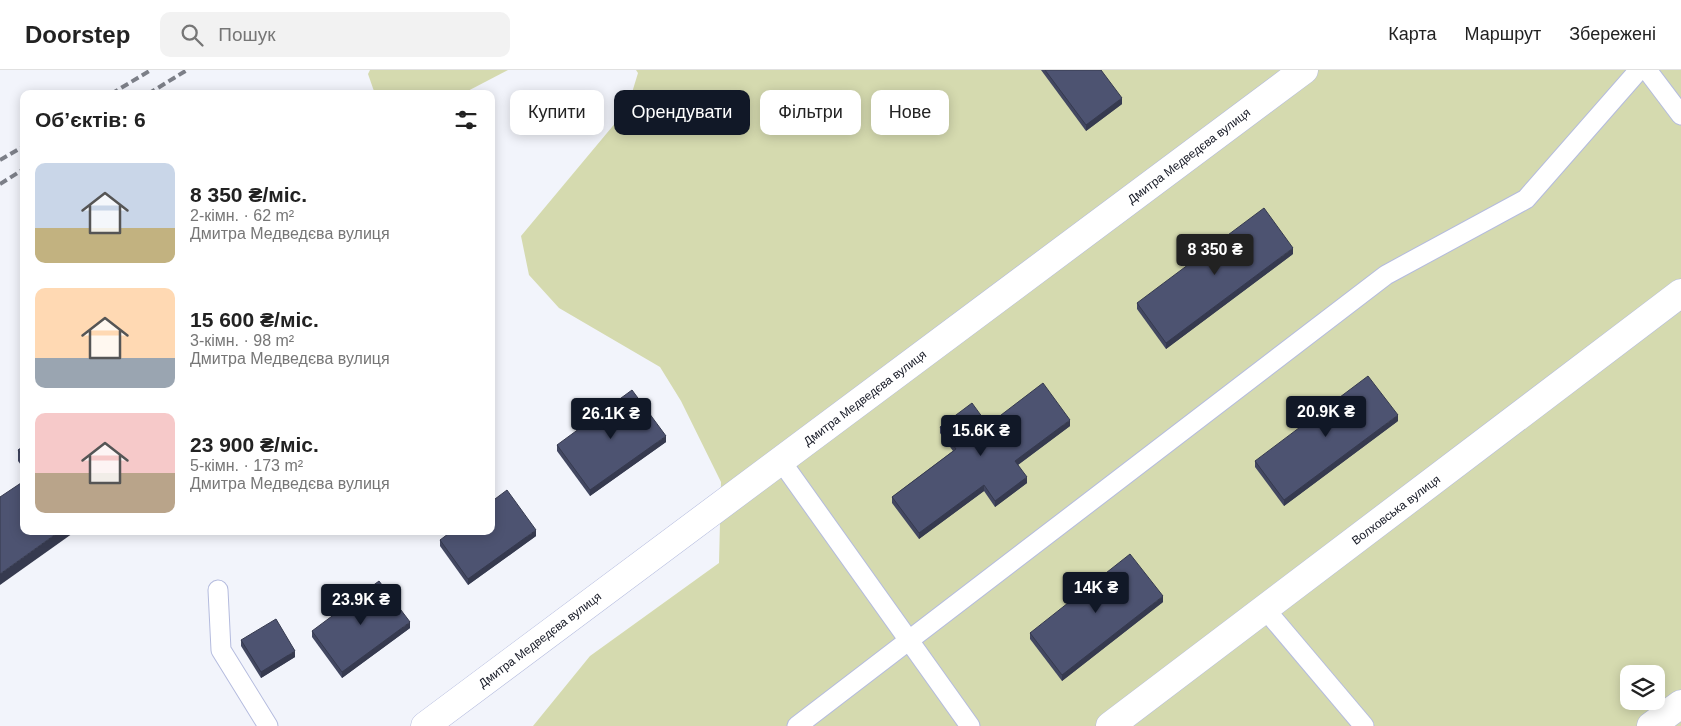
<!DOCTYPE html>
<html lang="uk">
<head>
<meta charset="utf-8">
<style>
	body { margin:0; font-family:Helvetica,sans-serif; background:#f2f2f2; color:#222; height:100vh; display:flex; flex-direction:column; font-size:19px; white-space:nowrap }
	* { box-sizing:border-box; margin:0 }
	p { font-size:16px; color:#767676 }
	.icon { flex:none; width:28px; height:28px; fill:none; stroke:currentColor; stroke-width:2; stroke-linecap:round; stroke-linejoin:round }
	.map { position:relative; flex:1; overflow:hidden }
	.details { position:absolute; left:20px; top:20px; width:475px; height:445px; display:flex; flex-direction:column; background:#fff; border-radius:10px; box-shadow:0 2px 12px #0003 }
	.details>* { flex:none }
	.top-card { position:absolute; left:510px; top:20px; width:475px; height:45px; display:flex; gap:10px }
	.fabs { position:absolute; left:1620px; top:595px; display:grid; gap:10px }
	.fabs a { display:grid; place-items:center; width:45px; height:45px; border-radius:10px; background:#fff; box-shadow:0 2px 12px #0003; font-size:25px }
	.price { position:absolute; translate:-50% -42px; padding:0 11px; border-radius:5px; background:#111827; color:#fff; font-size:16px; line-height:32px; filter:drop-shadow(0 1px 2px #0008) }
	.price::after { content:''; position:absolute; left:50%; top:30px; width:15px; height:11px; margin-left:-8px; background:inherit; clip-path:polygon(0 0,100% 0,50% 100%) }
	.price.active { background:#222; color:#fff }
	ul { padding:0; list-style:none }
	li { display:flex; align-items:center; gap:15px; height:125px; padding:0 15px }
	li span { display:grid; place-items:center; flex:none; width:140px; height:100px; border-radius:10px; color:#555 }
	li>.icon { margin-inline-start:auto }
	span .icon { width:60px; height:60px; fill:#fffc; stroke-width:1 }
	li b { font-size:21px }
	h2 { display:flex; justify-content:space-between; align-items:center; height:60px; padding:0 15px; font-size:21px }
	.pill { padding:0 18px; border-radius:10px; background:#fff; box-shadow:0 2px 12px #0003; font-size:18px; line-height:45px }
	.pill.active { background:#111827; color:#fff }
	header { display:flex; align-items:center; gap:30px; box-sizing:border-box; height:70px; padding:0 25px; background:#fff; border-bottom:1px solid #e0e0e0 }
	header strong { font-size:24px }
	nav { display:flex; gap:28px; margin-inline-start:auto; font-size:18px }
	.search { width:350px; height:45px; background:#f2f2f2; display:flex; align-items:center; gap:12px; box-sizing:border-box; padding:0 18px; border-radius:10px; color:#767676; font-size:19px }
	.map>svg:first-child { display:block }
	.green { fill:#d5daaf; fill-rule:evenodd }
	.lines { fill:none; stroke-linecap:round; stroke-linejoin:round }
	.lane-casing { stroke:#b4bbde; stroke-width:21 }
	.street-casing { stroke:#b4bbde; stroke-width:29 }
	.lane { stroke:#fff; stroke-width:19 }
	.street { stroke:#fff; stroke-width:28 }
	.rail { stroke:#7c7f88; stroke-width:4; stroke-dasharray:8 4; stroke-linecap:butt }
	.wall { fill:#424761 }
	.shaded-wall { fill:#363a4f }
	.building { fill:#4d5371; stroke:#363a4f }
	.labels { text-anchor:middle; stroke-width:5; stroke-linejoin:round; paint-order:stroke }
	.street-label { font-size:12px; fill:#161925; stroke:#fff }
</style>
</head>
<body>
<header>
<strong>Doorstep</strong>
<div class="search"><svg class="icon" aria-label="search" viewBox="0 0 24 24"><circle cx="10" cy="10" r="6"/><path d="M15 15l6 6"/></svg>Пошук</div>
<nav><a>Карта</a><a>Маршрут</a><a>Збережені</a></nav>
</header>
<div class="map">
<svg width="1681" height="656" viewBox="0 0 1681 656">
	<rect width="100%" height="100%" fill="#f2f4fb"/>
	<g class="green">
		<path d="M 370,0 L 508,0 L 462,24 L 375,24 L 368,4 Z"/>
		<path d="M 636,0 L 1681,0 L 1681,656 L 533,656 L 590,586 L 719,493 L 721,412 L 681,331 L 660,297 L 559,238 L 529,205 L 521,166 L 627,39 L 638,3 ZM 1629,604 L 1656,604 L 1656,631 L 1629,631 Z"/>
	</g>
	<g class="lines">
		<defs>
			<g id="lane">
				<path d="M 1647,0 L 1681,45"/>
				<path d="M 781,391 L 970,656"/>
				<path d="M 218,520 L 221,580 L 268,656"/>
				<path d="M 1265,539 L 1364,656"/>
				<path d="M 797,656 L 1386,205 L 1526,129 L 1639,0"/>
			</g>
			<g id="street">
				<path d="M 425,656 L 1304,0"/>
				<path d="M 1110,656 L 1681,223"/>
				<path d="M 1651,656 L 1681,634"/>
			</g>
		</defs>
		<use href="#lane" class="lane-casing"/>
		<use href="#street" class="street-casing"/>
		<use href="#lane" class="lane"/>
		<use href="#street" class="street"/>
		<g class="rail">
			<path d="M 111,24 L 151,0"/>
			<path d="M 148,24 L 187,0"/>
			<path d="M 0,90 L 24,76"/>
			<path d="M 0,114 L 24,99"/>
		</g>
	</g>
	<g class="wall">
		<path d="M 1041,0 L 1101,0 L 1122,34 L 1086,61 Z"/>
		<path d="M 1293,184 L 1166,279 L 1137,239 L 1137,233 Z"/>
		<path d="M 1398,351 L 1284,436 L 1255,397 L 1255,391 Z"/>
		<path d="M 988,355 L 1070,356 L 1018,395 L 1027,413 L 995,437 L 984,421 L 919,469 L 892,433 L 892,427 L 953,381 L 940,363 L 940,357 Z"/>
		<path d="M 666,372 L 590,426 L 557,381 L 557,375 Z"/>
		<path d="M 24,376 L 24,399 L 18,391 L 18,380 Z"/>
		<path d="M 536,466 L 468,515 L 440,476 L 440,470 Z"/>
		<path d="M 1163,532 L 1062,611 L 1030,569 L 1030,563 Z"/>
		<path d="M 410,558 L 342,608 L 312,567 L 312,561 Z"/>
		<path d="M 241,570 L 295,587 L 261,608 L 241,576 Z"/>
	</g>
	<g class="shaded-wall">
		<path d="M 1122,28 L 1122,34 L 1086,61 L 1086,55 Z"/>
		<path d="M 1293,178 L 1293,184 L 1166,279 L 1166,273 Z"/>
		<path d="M 1398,345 L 1398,351 L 1284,436 L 1284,430 Z"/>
		<path d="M 1070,350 L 1070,356 L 1015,397 L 1015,391 Z"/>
		<path d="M 666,366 L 666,372 L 590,426 L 590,420 Z"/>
		<path d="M 1027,407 L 1027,413 L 995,437 L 995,431 Z"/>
		<path d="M 984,415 L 984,421 L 919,469 L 919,463 Z"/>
		<path d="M 536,460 L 536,466 L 468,515 L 468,509 Z"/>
		<path d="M 60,461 L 76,461 L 0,515 L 0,504 Z"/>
		<path d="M 1163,526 L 1163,532 L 1062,611 L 1062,605 Z"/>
		<path d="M 410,552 L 410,558 L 342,608 L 342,602 Z"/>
		<path d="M 295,581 L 295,587 L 261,608 L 261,602 Z"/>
	</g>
	<g class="building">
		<path d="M 1045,0 L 1101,0 L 1122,28 L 1086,55 Z"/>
		<path d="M 1264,138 L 1293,178 L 1166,273 L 1137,233 Z"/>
		<path d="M 1368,306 L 1398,345 L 1284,430 L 1255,391 Z"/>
		<path d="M 1043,313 L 1070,350 L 1015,391 L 1027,407 L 995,431 L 984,415 L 919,463 L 892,427 L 956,379 L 940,357 L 972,333 L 988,355 Z"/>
		<path d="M 632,320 L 666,366 L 590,420 L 557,375 Z"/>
		<path d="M 24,376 L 24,388 L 18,380 Z"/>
		<path d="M 24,411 L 24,461 L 60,461 L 0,504 L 0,427 Z"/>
		<path d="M 507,420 L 536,460 L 468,509 L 440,470 L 452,461 L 491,461 L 491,432 Z"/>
		<path d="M 1130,484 L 1163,526 L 1062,605 L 1030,563 Z"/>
		<path d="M 379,511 L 410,552 L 342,602 L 312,561 Z"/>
		<path d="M 276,549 L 295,581 L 261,602 L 241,570 Z"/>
	</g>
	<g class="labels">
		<g class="street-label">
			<text transform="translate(1189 86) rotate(-37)" y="4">Дмитра Медведєва вулиця</text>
			<text transform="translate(865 328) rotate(-37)" y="4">Дмитра Медведєва вулиця</text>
			<text transform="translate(1396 440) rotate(-37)" y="4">Волховська вулиця</text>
			<text transform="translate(540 570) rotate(-37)" y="4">Дмитра Медведєва вулиця</text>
		</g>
	</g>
</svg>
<div class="fabs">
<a><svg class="icon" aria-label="layers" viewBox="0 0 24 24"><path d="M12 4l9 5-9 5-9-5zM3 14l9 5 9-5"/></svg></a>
</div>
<b class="price active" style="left:1215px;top:206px">8 350 ₴</b>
<b class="price" style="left:1326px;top:368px">20.9K ₴</b>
<b class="price" style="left:611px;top:370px">26.1K ₴</b>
<b class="price" style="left:981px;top:387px">15.6K ₴</b>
<b class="price" style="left:1096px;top:544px">14K ₴</b>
<b class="price" style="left:361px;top:556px">23.9K ₴</b>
<div class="top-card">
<a class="pill">Купити</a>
<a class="pill active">Орендувати</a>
<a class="pill">Фільтри</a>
<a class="pill">Нове</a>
</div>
<section class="details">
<h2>Об’єктів: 6<svg class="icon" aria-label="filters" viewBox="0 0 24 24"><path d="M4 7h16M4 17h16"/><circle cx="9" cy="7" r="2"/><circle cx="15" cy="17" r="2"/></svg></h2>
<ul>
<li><span style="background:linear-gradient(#c9d6e8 65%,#c2b280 0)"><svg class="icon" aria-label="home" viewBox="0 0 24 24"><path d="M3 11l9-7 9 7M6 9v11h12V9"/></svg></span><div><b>8 350 ₴/міс.</b><p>2-кімн. · 62 m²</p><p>Дмитра Медведєва вулиця</p></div></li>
<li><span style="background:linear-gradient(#ffd9b3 70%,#9aa5b1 0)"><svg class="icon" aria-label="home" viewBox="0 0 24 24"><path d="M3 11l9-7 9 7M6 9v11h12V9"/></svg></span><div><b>15 600 ₴/міс.</b><p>3-кімн. · 98 m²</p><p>Дмитра Медведєва вулиця</p></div></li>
<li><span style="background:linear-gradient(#f6c9c9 60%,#b9a48a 0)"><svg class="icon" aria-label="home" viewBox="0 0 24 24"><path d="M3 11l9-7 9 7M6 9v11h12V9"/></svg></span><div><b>23 900 ₴/міс.</b><p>5-кімн. · 173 m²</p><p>Дмитра Медведєва вулиця</p></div></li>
</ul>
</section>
</div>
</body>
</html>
